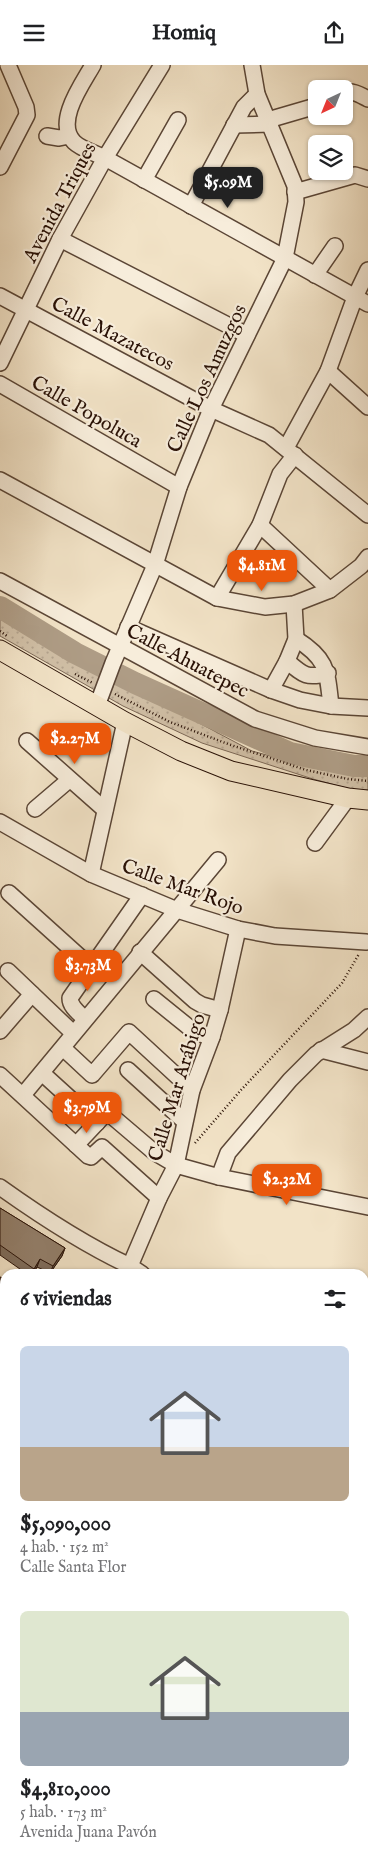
<!DOCTYPE html>
<html lang="es">
<head>
<meta charset="utf-8">
<style>
	body { margin:0; font-family:"IM FELL English",serif; background:#f6f6f6; color:#202124; height:100vh; display:flex; flex-direction:column; font-size:19px; white-space:nowrap }
	* { box-sizing:border-box; margin:0 }
	p { font-size:16px; color:#757577 }
	.icon { flex:none; width:28px; height:28px; fill:none; stroke:currentColor; stroke-width:2; stroke-linecap:round; stroke-linejoin:round }
	.map { position:relative; flex:1; overflow:hidden }
	.drawer { position:absolute; left:0px; top:1204px; width:369px; height:601px; display:flex; flex-direction:column; background:#fff; border-radius:15px 15px 0 0; box-shadow:0 1px 4px #0004 }
	.drawer>* { flex:none }
	.needle { width:32px; rotate:223deg }
	.fabs { position:absolute; left:308px; top:15px; display:grid; gap:10px }
	.fabs a { display:grid; place-items:center; width:45px; height:45px; border-radius:8px; background:#fff; box-shadow:0 1px 4px #0004; font-size:25px }
	.price { position:absolute; translate:-50% -42px; padding:0 11px; border-radius:10px; background:#ea580c; color:#fff; font-size:16px; line-height:32px; filter:drop-shadow(0 1px 2px #0008) }
	.price::after { content:''; position:absolute; left:50%; top:30px; width:15px; height:11px; margin-left:-8px; background:inherit; clip-path:polygon(0 0,100% 0,50% 100%) }
	.price.active { background:#222; color:#fff }
	ul { padding:0; list-style:none }
	li { display:grid; align-content:center; gap:10px; height:265px; padding:0 20px }
	li span { display:grid; place-items:center; height:155px; border-radius:8px; color:#555 }
	li>.icon { margin-inline-start:auto }
	span .icon { width:90px; height:90px; fill:#fffc; stroke-width:1 }
	li b { font-size:21px }
	h2 { display:flex; justify-content:space-between; align-items:center; height:60px; padding:0 20px; font-size:21px }
	header { display:flex; justify-content:space-between; align-items:center; height:65px; padding:0 20px; background:#fff; font-size:22px; font-weight:700 }
	.map>svg:first-child { display:block }
	.green { fill:#d0bfa6; stroke:#7c6856 }
	.park { fill:url(#park-dots); stroke:#7c6856 }
	.lines { fill:none; stroke-linecap:round; stroke-linejoin:round }
	.river { stroke:#ae9c85; stroke-width:22 }
	.minor-casing { stroke:#5b4636; stroke-width:18 }
	.major-casing { stroke:#291106; stroke-width:21 }
	.path { stroke:#291106; stroke-width:2.5; stroke-dasharray:1 2.5; stroke-linecap:butt }
	.minor { stroke:#f7eddb; stroke-width:15 }
	.major { stroke:#f2e3c7; stroke-width:19 }
	.wall { fill:#7e6c5b; stroke:#291106 }
	.shaded-wall { fill:#66584a; stroke:#291106 }
	.building { fill:#927e6a; stroke:#291106 }
	.labels { text-anchor:middle; stroke-width:4.5; stroke-linejoin:round; paint-order:stroke }
	.street-label { font-size:20px; fill:#291106; stroke:#f7eddb }
</style>
</head>
<body>
<header><svg class="icon" aria-label="menu" viewBox="0 0 24 24"><path d="M4 6h16M4 12h16M4 18h16"/></svg>Homiq<svg class="icon" aria-label="share" viewBox="0 0 24 24"><path d="M12 15V3M7 8l5-5 5 5M5 13v7h14v-7"/></svg></header>
<div class="map">
<svg width="368" height="1804" viewBox="0 0 368 1804">
	<defs>
		<pattern id="park-dots" width="8" height="8" patternUnits="userSpaceOnUse" patternTransform="scale(1.25)"><rect width="8" height="8" fill="#d0bfa6"/><path d="M2 2h.1M6 6h.1" fill="none" stroke="#b3a38d" stroke-width="1.8" stroke-linecap="round"/></pattern>
	</defs>
	<rect width="100%" height="100%" fill="#f2e3c7"/>
	<filter id="stains"><feTurbulence type="fractalNoise" baseFrequency=".004" numOctaves="4"/><feColorMatrix values="0 0 0 0 .2 0 0 0 0 .09 0 0 0 0 .02 0 0 0 .5 -.17"/></filter>
	<radialGradient id="worn" r=".72"><stop offset=".6" stop-color="#630" stop-opacity="0"/><stop offset="1" stop-color="#630" stop-opacity=".3"/></radialGradient>
	<path class="green" d="M 364,1681 L 368,1686 L 368,1804 L 107,1804 L 106,1800 L 364,1800 Z"/>
	<path class="park" d="M 0,554 L 44,580 L 133,623 L 252,686 L 322,705 L 368,707 L 368,725 L 354,725 L 313,714 L 202,678 L 123,641 L 0,571 Z"/>
	<g class="lines">
		<path class="river" d="M 0,542 L 75,588 L 135,618 L 290,688 L 354,701 L 368,701"/>
		<defs>
			<g id="minor">
				<path d="M 93,0 C 83,18 54,57 74,77 C 81,84 95,88 105,93 L 368,239"/>
				<path d="M 344,28 C 353,25 360,30 368,34"/>
				<path d="M 268,55 L 316,41"/>
				<path d="M 234,60 L 270,59"/>
				<path d="M 47,71 L 59,73 L 69,71"/>
				<path d="M 0,102 L 27,50 L 26,42 L 8,0"/>
				<path d="M 144,115 L 178,55"/>
				<path d="M 295,127 L 355,110 L 368,114"/>
				<path d="M 191,141 L 244,42 L 257,29"/>
				<path d="M 60,174 L 247,270"/>
				<path d="M 315,210 L 335,181"/>
				<path d="M 0,231 L 211,344 L 269,370 L 368,450"/>
				<path d="M 0,298 L 60,174 L 105,93 L 162,0"/>
				<path d="M 328,306 L 368,342"/>
				<path d="M 0,319 L 179,422"/>
				<path d="M 286,383 L 328,306 L 355,232 L 368,205"/>
				<path d="M 0,415 L 217,533 L 265,542 L 294,539 L 330,525 L 361,501 L 368,492"/>
				<path d="M 260,460 L 330,525"/>
				<path d="M 0,516 L 255,654 L 315,673 L 368,682"/>
				<path d="M 217,533 L 260,460 L 280,409 L 295,390"/>
				<path d="M 128,562 L 271,625 L 300,635 L 331,641 L 368,643"/>
				<path d="M 296,574 C 328,594 327,606 331,641"/>
				<path d="M 287,596 C 303,610 307,614 328,608"/>
				<path d="M 271,625 L 287,596 L 296,574 L 294,539"/>
				<path d="M 97,641 L 113,598 L 155,500 L 179,422 L 211,344 L 285,193 L 296,137 L 295,121 L 257,29 L 252,0"/>
				<path d="M 27,676 L 105,745"/>
				<path d="M 35,744 L 69,715"/>
				<path d="M 0,757 L 91,809 L 177,845 L 238,864 L 275,871 L 366,877"/>
				<path d="M 315,778 L 348,733"/>
				<path d="M 91,809 L 125,657"/>
				<path d="M 9,828 L 90,901"/>
				<path d="M 140,887 L 195,936 L 202,940 L 220,945"/>
				<path d="M 8,906 L 73,968"/>
				<path d="M 154,934 L 196,968 L 212,972"/>
				<path d="M 85,954 C 79,948 70,942 70,933 L 142,830"/>
				<path d="M 0,966 L 32,929"/>
				<path d="M 63,983 L 92,1010 L 129,967 L 192,1025"/>
				<path d="M 321,985 L 368,997"/>
				<path d="M 128,1005 L 184,1056"/>
				<path d="M 42,1008 L 97,1058"/>
				<path d="M 0,1010 L 88,1091 L 91,1092 L 102,1082 L 159,1133"/>
				<path d="M 23,1030 L 218,795"/>
				<path d="M 76,1080 L 107,1047 L 154,1087 L 176,1100 L 219,1112 L 368,1142"/>
				<path d="M 219,1112 L 228,1088 L 290,1015 L 316,989 L 354,965 L 368,952"/>
				<path d="M 0,1122 C 42,1152 83,1179 130,1201"/>
				<path d="M 142,1209 L 130,1201 L 159,1133 L 176,1100 L 192,1025 L 212,972 L 220,945 L 238,864"/>
				<path d="M 364,1254 L 368,1254"/>
				<path d="M 364,1337 L 368,1313"/>
				<path d="M 364,1414 L 368,1414"/>
				<path d="M 364,1519 L 368,1528"/>
				<path d="M 364,1574 L 368,1571"/>
				<path d="M 0,1625 L 5,1626"/>
			</g>
			<g id="major">
				<path d="M 0,585 L 125,657 L 181,686 L 231,706 L 348,733 L 368,735"/>
				<path d="M 0,1334 L 5,1337"/>
				<path d="M 0,1361 L 5,1363"/>
				<path d="M 0,1406 L 5,1406"/>
				<path d="M 0,1421 L 5,1422"/>
				<path d="M 364,1438 L 368,1439"/>
				<path d="M 364,1455 L 368,1456"/>
				<path d="M 364,1473 L 368,1474"/>
				<path d="M 364,1487 L 368,1488"/>
			</g>
		</defs>
		<use href="#minor" class="minor-casing"/>
		<use href="#major" class="major-casing"/>
		<g class="path">
			<path d="M 0,566 L 7,571"/>
			<path d="M 75,609 L 93,618"/>
			<path d="M 115,629 L 170,657 L 228,679 L 306,705 L 348,714 L 368,716"/>
			<path d="M 195,1078 L 241,1025 L 342,918 L 359,889"/>
			<path d="M 146,1800 L 147,1804"/>
		</g>
		<use href="#minor" class="minor"/>
		<use href="#major" class="major"/>
	</g>
	<g class="wall">
		<path d="M 0,1143 L 65,1183 L 62,1191 L 50,1208 L 37,1202 L 33,1209 L 27,1209 L 0,1190 Z"/>
		<path d="M 0,1212 L 5,1215 L 5,1279 L 0,1275 Z"/>
		<path d="M 368,1342 L 368,1406 L 364,1406 L 364,1386 Z"/>
		<path d="M 0,1471 L 5,1472 L 5,1581 L 0,1580 Z"/>
	</g>
	<g class="shaded-wall">
		<path d="M 65,1183 L 62,1191 L 50,1208 L 53,1201 Z"/>
		<path d="M 40,1194 L 37,1202 L 32,1209 L 34,1204 Z"/>
		<rect x="364" y="1394" width="4" height="12"/>
		<path d="M 21,1800 L 54,1800 L 43,1804 L 10,1804 Z"/>
	</g>
	<g class="building">
		<path d="M 0,1143 L 65,1183 L 53,1201 L 40,1194 L 34,1204 L 0,1180 Z"/>
		<path d="M 0,1212 L 5,1215 L 5,1269 L 0,1266 Z"/>
		<path d="M 368,1374 L 368,1394 L 364,1394 Z"/>
		<path d="M 0,1471 L 5,1472 L 5,1566 L 0,1565 Z"/>
		<path d="M 5,1675 L 5,1800 L 21,1800 L 10,1804 L 0,1804 L 0,1677 Z"/>
	</g>
	<g class="labels">
		<g class="street-label">
			<text transform="translate(59 137) rotate(-62)" y="7">Avenida Triques</text>
			<text transform="translate(113 268) rotate(28)" y="7">Calle Mazatecos</text>
			<text transform="translate(206 313) rotate(-65)" y="7">Calle Los Amuzgos</text>
			<text transform="translate(87 346) rotate(30)" y="7">Calle Popoluca</text>
			<text transform="translate(188 595) rotate(28)" y="7">Calle Ahuatepec</text>
			<text transform="translate(183 821) rotate(20)" y="7">Calle Mar Rojo</text>
			<text transform="translate(176 1022) rotate(-73)" y="7">Calle Mar Arábigo</text>
		</g>
	</g>
	<rect width="100%" height="100%" filter="url(#stains)"/>
	<rect width="100%" height="100%" fill="url(#worn)"/>
</svg>
<div class="fabs">
<a><svg class="needle" viewBox="-14 -14 28 28"><path d="M0-13l5 13h-10z" fill="#e53935"/><path d="M0 13l5-13h-10z" fill="#757577"/></svg></a>
<a><svg class="icon" aria-label="layers" viewBox="0 0 24 24"><path d="M12 4l9 5-9 5-9-5zM3 14l9 5 9-5"/></svg></a>
</div>
<b class="price active" style="left:228px;top:144px">$5.09M</b>
<b class="price" style="left:262px;top:527px">$4.81M</b>
<b class="price" style="left:75px;top:700px">$2.27M</b>
<b class="price" style="left:88px;top:927px">$3.73M</b>
<b class="price" style="left:87px;top:1069px">$3.79M</b>
<b class="price" style="left:287px;top:1141px">$2.32M</b>
<section class="drawer">
<h2>6 viviendas<svg class="icon" aria-label="filters" viewBox="0 0 24 24"><path d="M4 7h16M4 17h16"/><circle cx="9" cy="7" r="2"/><circle cx="15" cy="17" r="2"/></svg></h2>
<ul>
<li><span style="background:linear-gradient(#c9d6e8 65%,#b9a48a 0)"><svg class="icon" aria-label="home" viewBox="0 0 24 24"><path d="M3 11l9-7 9 7M6 9v11h12V9"/></svg></span><div><b>$5,090,000</b><p>4 hab. · 152 m²</p><p>Calle Santa Flor</p></div></li>
<li><span style="background:linear-gradient(#dfe7d0 65%,#9aa5b1 0)"><svg class="icon" aria-label="home" viewBox="0 0 24 24"><path d="M3 11l9-7 9 7M6 9v11h12V9"/></svg></span><div><b>$4,810,000</b><p>5 hab. · 173 m²</p><p>Avenida Juana Pavón</p></div></li>
</ul>
</section>
</div>
</body>
</html>
